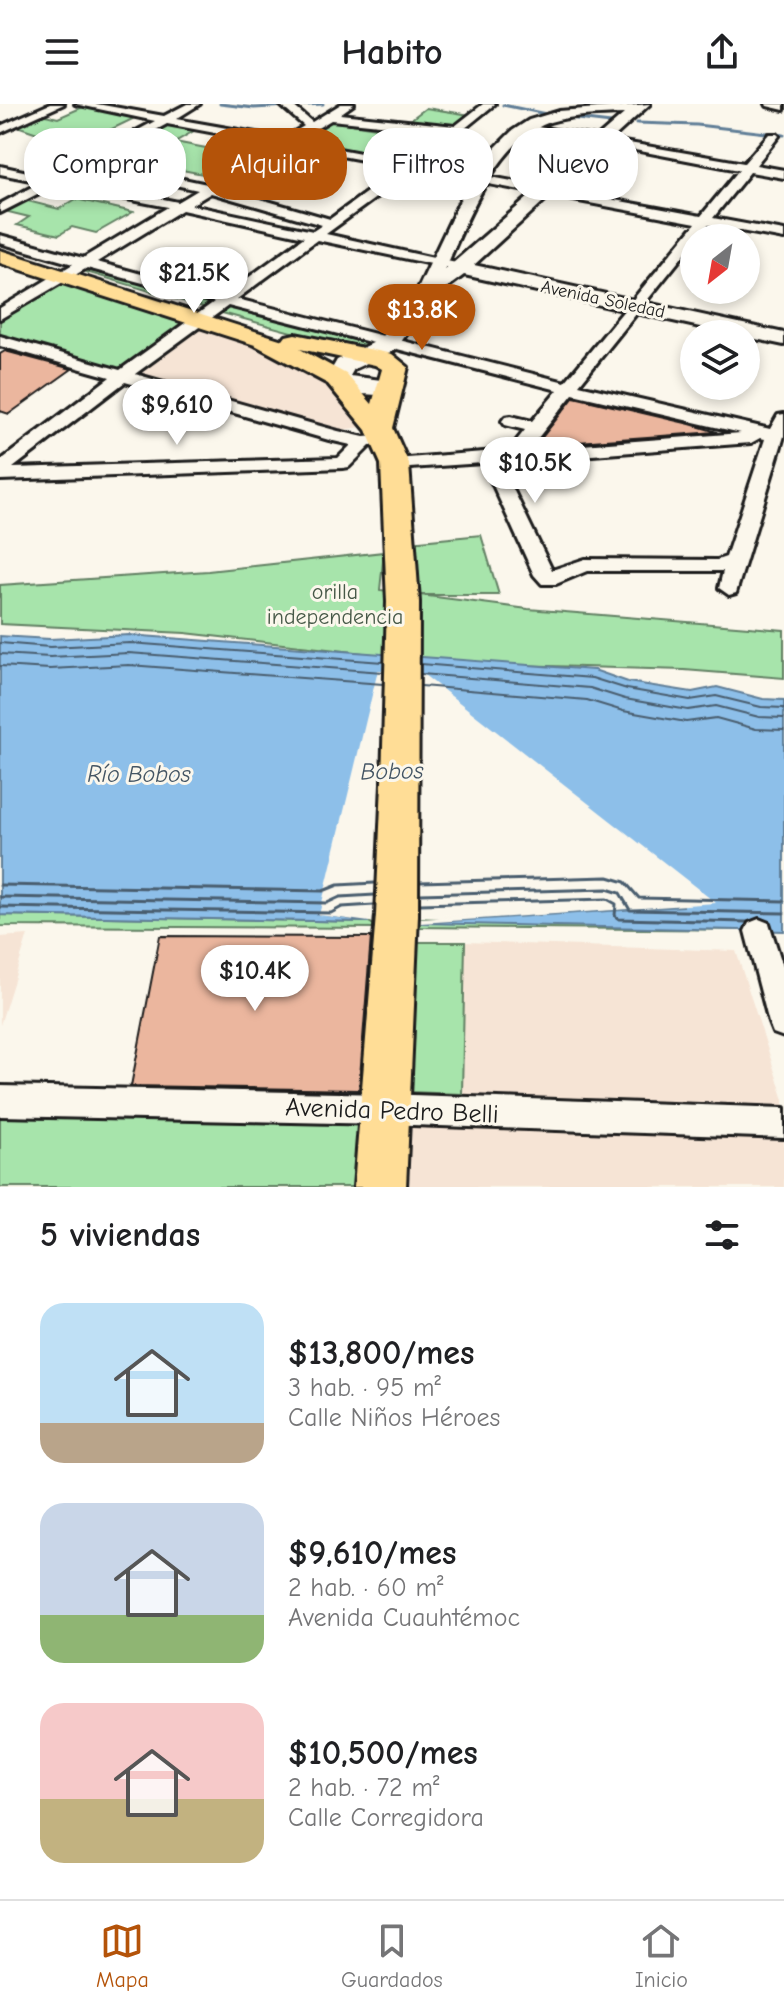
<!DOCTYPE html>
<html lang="es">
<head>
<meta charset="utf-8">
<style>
	body { margin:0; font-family:"Comic Neue",sans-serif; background:#f6f6f6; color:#202124; height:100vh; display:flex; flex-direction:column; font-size:30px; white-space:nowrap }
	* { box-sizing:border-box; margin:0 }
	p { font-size:26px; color:#757577 }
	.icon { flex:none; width:44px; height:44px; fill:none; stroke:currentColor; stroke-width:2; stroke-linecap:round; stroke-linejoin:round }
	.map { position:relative; height:1083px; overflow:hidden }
	.sheet { display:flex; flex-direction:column; background:#fff; flex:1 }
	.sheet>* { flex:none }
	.guide { position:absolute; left:24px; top:24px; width:736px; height:72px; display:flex; gap:16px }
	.needle { width:52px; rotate:211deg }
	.fabs { position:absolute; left:680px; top:120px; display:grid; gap:16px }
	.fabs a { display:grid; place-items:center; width:80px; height:80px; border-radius:50%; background:#fff; box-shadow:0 4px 12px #0003; font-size:40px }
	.price { position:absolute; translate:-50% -68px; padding:0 18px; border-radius:28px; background:#fff; color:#222; font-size:26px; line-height:52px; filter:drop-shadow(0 2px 4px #0008) }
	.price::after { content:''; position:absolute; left:50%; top:48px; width:24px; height:18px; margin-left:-12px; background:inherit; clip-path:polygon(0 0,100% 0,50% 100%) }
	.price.selected { background:#b45309; color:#fff }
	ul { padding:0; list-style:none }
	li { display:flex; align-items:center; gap:24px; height:200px; padding:0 40px }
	li span { display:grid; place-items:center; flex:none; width:224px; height:160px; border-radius:24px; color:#555 }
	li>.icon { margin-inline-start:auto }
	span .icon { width:96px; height:96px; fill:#fffc; stroke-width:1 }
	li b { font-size:34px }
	h2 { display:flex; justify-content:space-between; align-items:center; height:96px; padding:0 40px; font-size:34px }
	.tag { padding:0 28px; border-radius:32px; background:#fff; box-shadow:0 4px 12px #0003; font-size:28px; line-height:72px }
	.tag.selected { background:#b45309; color:#fff }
	header { display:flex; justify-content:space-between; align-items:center; height:104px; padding:0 40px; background:#fff; font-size:36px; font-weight:600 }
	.dock { display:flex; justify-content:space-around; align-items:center; height:112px; border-top:2px solid #e0e0e0; background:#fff; font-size:22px; color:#757577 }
	.dock a { display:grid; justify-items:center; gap:4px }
	.dock .selected { color:#b45309 }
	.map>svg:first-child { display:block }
	.built { fill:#f6e4d5 }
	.green { fill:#a7e4ab; stroke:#628064; stroke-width:2 }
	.water { fill:#8dbfe9; stroke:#607e97; stroke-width:2 }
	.pier { fill:#fbf7ec }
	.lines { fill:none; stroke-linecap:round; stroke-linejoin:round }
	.shore-far1 { stroke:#495d6e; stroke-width:2 }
	.shore { stroke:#495d6e; stroke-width:3 }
	.stream { stroke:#607e97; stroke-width:3 }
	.building { fill:#ebb69e; stroke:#1c1c1c; stroke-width:2 }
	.street-casing { stroke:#1c1c1c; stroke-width:6 }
	.secondary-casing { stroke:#1c1c1c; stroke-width:6 }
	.primary-casing { stroke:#1c1c1c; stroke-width:6 }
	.street { fill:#fbf7ec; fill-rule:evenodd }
	.secondary { fill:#fbf7ec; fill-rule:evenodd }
	.primary { fill:#ffdd96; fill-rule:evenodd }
	.labels { text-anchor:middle; stroke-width:6; stroke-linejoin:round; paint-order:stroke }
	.far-street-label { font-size:18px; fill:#1c1c1c; stroke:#fbf7ec }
	.park-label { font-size:22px; fill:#465847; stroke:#fbf7ec }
	.water-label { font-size:24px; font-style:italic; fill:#445564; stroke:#fbf7ec }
	.near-street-label { font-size:26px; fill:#1c1c1c; stroke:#fbf7ec }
</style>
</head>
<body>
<header><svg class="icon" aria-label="menu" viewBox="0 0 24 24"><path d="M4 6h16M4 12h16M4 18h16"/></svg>Habito<svg class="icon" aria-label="share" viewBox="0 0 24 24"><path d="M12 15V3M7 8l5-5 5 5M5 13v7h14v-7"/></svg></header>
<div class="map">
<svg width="784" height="1083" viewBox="0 0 784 1083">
	<rect width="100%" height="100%" fill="#fbf7ec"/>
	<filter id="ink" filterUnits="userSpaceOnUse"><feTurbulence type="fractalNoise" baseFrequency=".0125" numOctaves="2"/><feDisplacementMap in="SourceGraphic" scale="16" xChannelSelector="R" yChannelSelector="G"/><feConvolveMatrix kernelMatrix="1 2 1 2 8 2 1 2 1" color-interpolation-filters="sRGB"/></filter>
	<g filter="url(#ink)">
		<g class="built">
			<path d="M 202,218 L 284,251 L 327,283 L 369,322 L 334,327 L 131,271 Z"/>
			<path d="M 28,831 L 0,921 L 0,833 Z"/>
			<path d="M 465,838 L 736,847 L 784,996 L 784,1009 L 462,990 Z"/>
			<path d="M 393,1009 L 784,1023 L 784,1083 L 389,1083 Z"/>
		</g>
		<g class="green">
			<path d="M 85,2 L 139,12 L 66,47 L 43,31 L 14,21 L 41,10 L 58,14 Z"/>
			<path d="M 426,4 L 470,11 L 434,40 L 403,35 L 381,52 L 295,38 L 326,16 L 395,27 Z"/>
			<path d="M 167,18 L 199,24 L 175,38 L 237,50 L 203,70 L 134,57 L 155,45 L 129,39 Z"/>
			<path d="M 76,95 L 133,108 L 96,129 L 72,123 L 59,131 L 17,121 L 29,113 L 4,107 L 24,96 L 59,105 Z"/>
			<path d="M 84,160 L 223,199 L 213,206 L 76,165 Z"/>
			<path d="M 60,175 L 197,217 L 127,268 L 0,236 L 0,211 Z"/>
			<path d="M 225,200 L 378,237 L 364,248 L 215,207 Z"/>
			<path d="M 481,431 L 499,491 L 420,491 L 528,505 L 784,526 L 784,574 L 684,566 L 453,559 L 185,529 L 0,520 L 0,481 L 208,467 L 384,448 L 380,486 L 412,490 L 410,438 Z"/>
			<path d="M 0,811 L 369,818 L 378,824 L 0,822 Z"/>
			<path d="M 413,814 L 757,826 L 413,823 Z"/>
			<path d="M 411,838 L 465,838 L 462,990 L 408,988 Z"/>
			<path d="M 0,998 L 369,1008 L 366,1083 L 0,1083 Z"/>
		</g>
		<path class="water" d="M 129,531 L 594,566 L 628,578 L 692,588 L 717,583 L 763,595 L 784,596 L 784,827 L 421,819 L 684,802 L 326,811 L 369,818 L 0,811 L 0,532 L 50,535 Z"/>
		<path class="pier" d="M 378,566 L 419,567 L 716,799 L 421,819 L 417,819 L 421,815 L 498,810 L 368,814 L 373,818 L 369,818 L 319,811 Z"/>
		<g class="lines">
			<g class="shore-far1">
				<path d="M 0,539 L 50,543 L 130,539 L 383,558"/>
				<path d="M 0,550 L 50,553 L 129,549 L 383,568"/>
				<path d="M 421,560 L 592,574 L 627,585 L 690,596 L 716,592 L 761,603 L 784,604"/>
				<path d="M 0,562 L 50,565 L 129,561 L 383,580"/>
				<path d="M 421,570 L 590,584 L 625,595 L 688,606 L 716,602 L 759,613 L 784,614"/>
				<path d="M 421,582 L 587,596 L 623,607 L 686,618 L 716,614 L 756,625 L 784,626"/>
			</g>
			<g class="shore">
				<path d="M 420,778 L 608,773 L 625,778 L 639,794 L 784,797"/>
				<path d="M 0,781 L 323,787 L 338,781 L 375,779"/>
				<path d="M 420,790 L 607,785 L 620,789 L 630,806 L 784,809"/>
				<path d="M 0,793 L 327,799 L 340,793 L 375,791"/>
				<path d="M 420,800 L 607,795 L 616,800 L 615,812 L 619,815 L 747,818"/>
				<path d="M 0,803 L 331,809 L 342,803 L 374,801"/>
			</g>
			<g class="stream">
				<path d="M 220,0 L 254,4 L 323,0"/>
				<path d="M 503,1 L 546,10"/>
				<path d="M 560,13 L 611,19"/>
				<path d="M 637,19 L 697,21 L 784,31"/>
			</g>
		</g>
		<g class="building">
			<path d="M 5,247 L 72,265 L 9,310 L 0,307 L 0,250 Z"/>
			<path d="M 574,293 L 690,320 L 717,328 L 536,341 Z"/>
			<path d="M 160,832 L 371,833 L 359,986 L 131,982 Z"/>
		</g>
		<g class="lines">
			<defs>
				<g id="street">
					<path d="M 50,0 L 64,0 L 0,29 L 0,22 Z"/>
					<path d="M 75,0 L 97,0 L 164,12 L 187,0 L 200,0 L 176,15 L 284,34 L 304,22 L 279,0 L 291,0 L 312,18 L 341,0 L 354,0 L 340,10 L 455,22 L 483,0 L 495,0 L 421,60 L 701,112 L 739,66 L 520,24 L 526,21 L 744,59 L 769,30 L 777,30 L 779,32 L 756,61 L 784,66 L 784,74 L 750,68 L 713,114 L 784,127 L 784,135 L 708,121 L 694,134 L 694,138 L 579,281 L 770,325 L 778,311 L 784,310 L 784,332 L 736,489 L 729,491 L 719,484 L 723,467 L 587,467 L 556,480 L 542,480 L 534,471 L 483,359 L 395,365 L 386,360 L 395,355 L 509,346 L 525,326 L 505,321 L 502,317 L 505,313 L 511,312 L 532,317 L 558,286 L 228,202 L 135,270 L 338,327 L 364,333 L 389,331 L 392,335 L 389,339 L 370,342 L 349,363 L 343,364 L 0,376 L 0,357 L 110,273 L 0,242 L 0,232 L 120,266 L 214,198 L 87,164 L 0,215 L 0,204 L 73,160 L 0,139 L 0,131 L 83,154 L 168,103 L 55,81 L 0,109 L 0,100 L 41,78 L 0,70 L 0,62 L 51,73 L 155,17 ZM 331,16 L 447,28 L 409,58 L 296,37 ZM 167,20 L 275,40 L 207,80 L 99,57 ZM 287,42 L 401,63 L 330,115 L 219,83 ZM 89,62 L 198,86 L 178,98 L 65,75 ZM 414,66 L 696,119 L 565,278 L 237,195 L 317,136 L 465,167 L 465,161 L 326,130 ZM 211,89 L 322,121 L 313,127 L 191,101 ZM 182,106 L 304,133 L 223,192 L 97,158 ZM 125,278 L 329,336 L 351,341 L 338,354 L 13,364 ZM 573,290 L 741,329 L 529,345 ZM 760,334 L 765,335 L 726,453 L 717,456 L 585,455 L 552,466 L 500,358 L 751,339 Z"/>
					<path d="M 766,0 L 784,0 L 784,6 L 767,2 Z"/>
					<path d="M 759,815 L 769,819 L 784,866 L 784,933 L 773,929 L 769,919 L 745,827 L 749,819 Z"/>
					<path d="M 0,982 L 384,990 L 784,1004 L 784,1034 L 384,1020 L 0,1012 Z"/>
				</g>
				<path id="secondary" d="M 650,0 L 474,161 L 784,229 L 784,241 L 746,233 L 746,230 L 732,230 L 464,171 L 433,194 L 395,246 L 354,265 L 350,272 L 397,278 L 400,283 L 397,288 C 377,293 340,292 326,275 L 337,256 L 379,236 L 416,189 L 461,94 L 495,44 L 512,27 L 529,16 L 559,7 ZM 624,10 L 445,166 C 465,119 497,36 550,18 C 573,11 599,11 624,10 Z"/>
				<path id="primary" d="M 0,146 L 283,236 L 286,232 L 295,230 L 383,248 L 392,250 L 408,263 L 393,324 L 409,360 L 419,498 L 418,811 L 406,1083 L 354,1083 L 376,811 L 382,679 L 387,498 L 381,360 L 366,326 L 328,280 L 255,241 L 0,159 ZM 300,245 L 375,261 L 382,265 L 372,300 L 346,270 Z"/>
			</defs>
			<use href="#street" class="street-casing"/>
			<use href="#secondary" class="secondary-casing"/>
			<use href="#primary" class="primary-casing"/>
			<use href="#street" class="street"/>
			<use href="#secondary" class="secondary"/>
			<use href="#primary" class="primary"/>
		</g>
	</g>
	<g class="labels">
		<g class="far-street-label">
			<text transform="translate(603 195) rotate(12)" y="6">Avenida Soledad</text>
		</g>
		<g class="park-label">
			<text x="335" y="495">orilla<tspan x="335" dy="25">independencia</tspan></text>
		</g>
		<g class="water-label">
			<text transform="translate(392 667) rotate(-1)" y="8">Bobos</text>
			<text x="139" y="678">Río Bobos</text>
		</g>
		<g class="near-street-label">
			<text transform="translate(392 1006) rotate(2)" y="9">Avenida Pedro Belli</text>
		</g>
	</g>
</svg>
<div class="fabs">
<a><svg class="needle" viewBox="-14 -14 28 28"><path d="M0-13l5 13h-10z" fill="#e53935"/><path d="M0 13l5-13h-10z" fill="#757577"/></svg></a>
<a><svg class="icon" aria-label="layers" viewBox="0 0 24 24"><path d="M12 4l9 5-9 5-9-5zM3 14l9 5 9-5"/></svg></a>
</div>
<b class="price" style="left:194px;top:211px">$21.5K</b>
<b class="price selected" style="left:422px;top:248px">$13.8K</b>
<b class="price" style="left:177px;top:343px">$9,610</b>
<b class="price" style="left:535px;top:401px">$10.5K</b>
<b class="price" style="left:255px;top:909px">$10.4K</b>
<div class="guide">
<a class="tag">Comprar</a>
<a class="tag selected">Alquilar</a>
<a class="tag">Filtros</a>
<a class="tag">Nuevo</a>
</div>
</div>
<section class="sheet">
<h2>5 viviendas<svg class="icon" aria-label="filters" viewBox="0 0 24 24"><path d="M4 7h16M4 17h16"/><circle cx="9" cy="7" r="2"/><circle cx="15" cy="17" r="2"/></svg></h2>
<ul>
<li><span style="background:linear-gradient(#bfe0f5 75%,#b9a48a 0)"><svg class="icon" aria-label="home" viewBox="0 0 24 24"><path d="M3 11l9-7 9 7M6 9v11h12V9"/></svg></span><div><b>$13,800/mes</b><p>3 hab. · 95 m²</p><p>Calle Niños Héroes</p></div></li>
<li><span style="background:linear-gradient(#c9d6e8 70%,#8fb573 0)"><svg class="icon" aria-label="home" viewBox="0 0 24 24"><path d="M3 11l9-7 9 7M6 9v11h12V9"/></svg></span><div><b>$9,610/mes</b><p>2 hab. · 60 m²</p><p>Avenida Cuauhtémoc</p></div></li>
<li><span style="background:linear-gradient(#f6c9c9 60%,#c2b280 0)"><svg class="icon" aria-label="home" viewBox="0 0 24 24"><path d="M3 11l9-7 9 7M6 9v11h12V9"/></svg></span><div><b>$10,500/mes</b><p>2 hab. · 72 m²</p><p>Calle Corregidora</p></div></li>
</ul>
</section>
<nav class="dock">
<a class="selected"><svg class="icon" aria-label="map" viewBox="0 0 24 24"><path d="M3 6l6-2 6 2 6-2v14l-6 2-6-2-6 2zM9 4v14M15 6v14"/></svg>Mapa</a>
<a><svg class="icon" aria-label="saved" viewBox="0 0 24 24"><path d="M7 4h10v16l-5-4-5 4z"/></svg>Guardados</a>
<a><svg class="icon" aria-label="home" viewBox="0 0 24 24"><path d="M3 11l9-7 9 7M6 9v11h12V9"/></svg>Inicio</a>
</nav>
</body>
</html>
